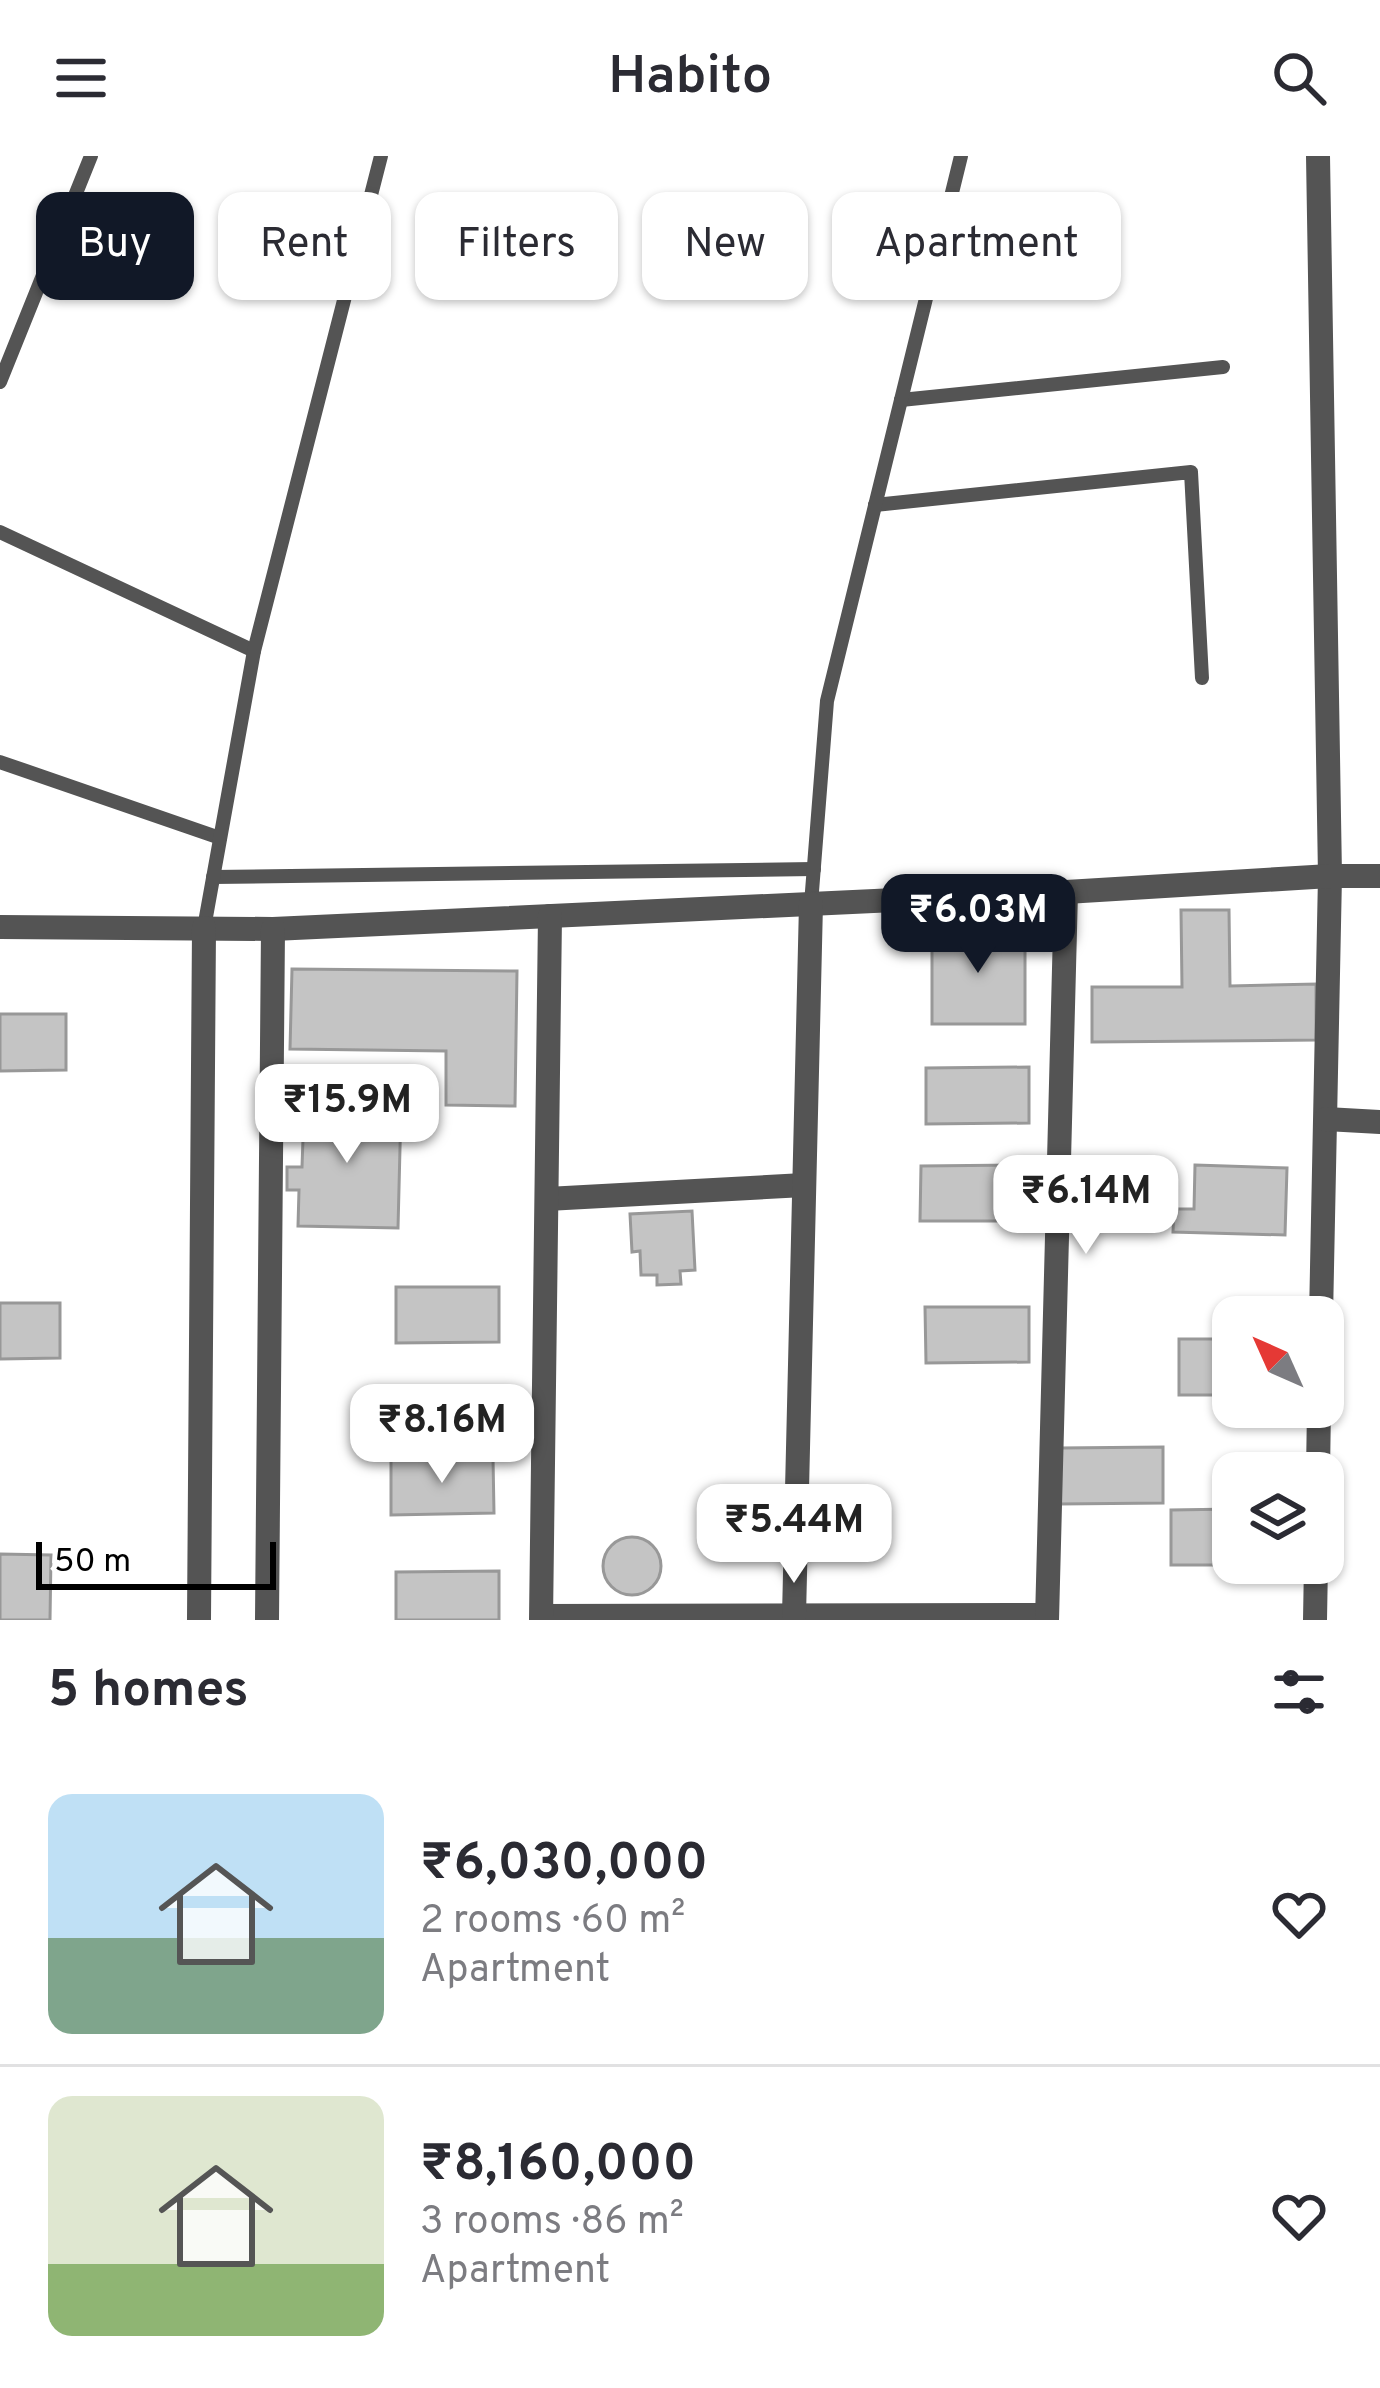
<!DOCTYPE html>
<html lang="en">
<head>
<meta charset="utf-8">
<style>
	body { margin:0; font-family:Overpass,sans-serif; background:#f2f2f3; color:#2b2b33; height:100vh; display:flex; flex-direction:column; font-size:45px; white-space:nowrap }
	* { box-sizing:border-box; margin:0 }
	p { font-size:39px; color:#7c7c81 }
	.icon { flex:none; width:66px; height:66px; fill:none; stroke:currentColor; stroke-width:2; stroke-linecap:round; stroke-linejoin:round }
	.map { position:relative; height:1464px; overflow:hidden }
	.panel { display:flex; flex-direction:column; background:#fff; flex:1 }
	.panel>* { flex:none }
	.guide { position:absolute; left:36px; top:36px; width:1308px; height:108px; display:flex; gap:24px }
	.needle { width:78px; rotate:315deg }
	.tools { position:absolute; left:1212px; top:1140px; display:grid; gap:24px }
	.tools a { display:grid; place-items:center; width:132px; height:132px; border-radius:24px; background:#fff; box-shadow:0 3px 9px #0004; font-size:60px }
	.scale { position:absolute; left:36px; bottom:30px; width:240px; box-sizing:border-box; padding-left:12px; border:6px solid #000; border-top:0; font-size:33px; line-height:42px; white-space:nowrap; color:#000; -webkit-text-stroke:9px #fff; paint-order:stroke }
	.price { position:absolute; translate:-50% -102px; padding:0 27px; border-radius:24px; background:#fff; color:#222; font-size:39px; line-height:78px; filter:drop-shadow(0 3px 6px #0008) }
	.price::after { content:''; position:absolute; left:50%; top:72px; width:36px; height:27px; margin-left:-18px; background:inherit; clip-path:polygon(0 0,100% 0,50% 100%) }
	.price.current { background:#111827; color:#fff }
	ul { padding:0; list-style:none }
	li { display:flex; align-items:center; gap:36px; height:300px; padding:0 48px }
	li+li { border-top:3px solid #e1e1e2 }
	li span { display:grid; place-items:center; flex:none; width:336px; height:240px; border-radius:24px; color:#555 }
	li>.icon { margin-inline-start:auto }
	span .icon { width:144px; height:144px; fill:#fffc; stroke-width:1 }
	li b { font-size:51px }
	h2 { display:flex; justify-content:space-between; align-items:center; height:144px; padding:0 48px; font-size:51px }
	.tag { padding:0 42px; border-radius:24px; background:#fff; box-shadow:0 3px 9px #0004; font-size:42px; line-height:108px }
	.tag.current { background:#111827; color:#fff }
	header { display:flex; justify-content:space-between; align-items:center; height:156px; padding:0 48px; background:#fff; font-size:54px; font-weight:600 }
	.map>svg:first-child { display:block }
	.building { fill:#c4c4c4; stroke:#989898; stroke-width:3 }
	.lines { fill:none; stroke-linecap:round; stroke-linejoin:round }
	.service { stroke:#545454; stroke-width:14 }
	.minor { stroke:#545454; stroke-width:24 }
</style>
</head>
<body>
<header><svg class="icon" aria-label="menu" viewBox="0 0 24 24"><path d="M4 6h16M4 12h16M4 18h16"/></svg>Habito<svg class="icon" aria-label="search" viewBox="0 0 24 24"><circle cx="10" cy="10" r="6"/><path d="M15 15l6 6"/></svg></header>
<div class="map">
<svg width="1380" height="1464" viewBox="0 0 1380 1464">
	<rect width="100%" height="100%" fill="#fff"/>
	<g class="building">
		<path d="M 1181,754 L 1229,754 L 1230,830 L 1316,828 L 1316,884 L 1092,886 L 1092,831 L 1182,831 Z"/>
		<rect x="932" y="773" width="93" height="95"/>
		<path d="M 292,813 L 517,815 L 515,950 L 446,949 L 446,895 L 290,893 Z"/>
		<path d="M 0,858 L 66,858 L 66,914 L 0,915 Z"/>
		<path d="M 1029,911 L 1029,967 L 926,968 L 926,912 Z"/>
		<path d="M 290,950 L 401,952 L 398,1072 L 298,1070 L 299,1034 L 287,1034 L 287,1011 L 302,1011 L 303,983 L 290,983 Z"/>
		<path d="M 1023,1009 L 1023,1065 L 920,1065 L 921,1010 Z"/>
		<path d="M 1195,1009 L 1287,1012 L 1285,1079 L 1173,1076 L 1174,1053 L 1194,1053 Z"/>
		<path d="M 692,1055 L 695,1114 L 680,1115 L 681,1128 L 657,1129 L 657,1119 L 641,1119 L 640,1095 L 632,1096 L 630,1058 Z"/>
		<path d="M 396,1131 L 499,1131 L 499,1186 L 396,1187 Z"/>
		<path d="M 0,1147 L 60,1147 L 60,1202 L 0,1203 Z"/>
		<path d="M 925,1151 L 1029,1151 L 1029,1206 L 926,1207 Z"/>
		<rect x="1179" y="1183" width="54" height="56"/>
		<path d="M 1163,1291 L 1163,1347 L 1060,1348 L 1060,1292 Z"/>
		<path d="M 493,1302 L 494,1357 L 391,1359 L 391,1303 Z"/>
		<path d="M 1233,1353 L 1233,1407 L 1274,1409 L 1171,1409 L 1171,1354 Z"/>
		<circle cx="632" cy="1410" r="29"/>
		<path d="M 0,1398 L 51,1399 L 50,1464 L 0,1464 Z"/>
		<path d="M 499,1415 L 499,1464 L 396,1464 L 396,1416 Z"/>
	</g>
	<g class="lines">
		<g class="service">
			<path d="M 0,226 L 91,0"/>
			<path d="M 901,244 L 1223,211"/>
			<path d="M 875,349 L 1191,316 L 1202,522"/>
			<path d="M 0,376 L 254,495"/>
			<path d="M 0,606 L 220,682"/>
			<path d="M 213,721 L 814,713"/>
			<path d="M 811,748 L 827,545 L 961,0"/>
			<path d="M 204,772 L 254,495 L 381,0"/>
		</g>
		<g class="minor">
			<path d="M 1318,0 L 1330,720 L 1321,1161"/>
			<path d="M 0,771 L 273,773 L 1066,736 L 1330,720 L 1380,720"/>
			<path d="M 1326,963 L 1380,966"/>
			<path d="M 547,1043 L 804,1029"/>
			<path d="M 1318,1317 L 1319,1251"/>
			<path d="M 542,1460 L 1047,1459"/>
			<path d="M 794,1460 L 811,748"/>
			<path d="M 199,1464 L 204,772"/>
			<path d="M 267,1464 L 273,773"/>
			<path d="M 541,1464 L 550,760"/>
			<path d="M 1047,1464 L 1066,736"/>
			<path d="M 1315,1464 L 1316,1407"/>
		</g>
	</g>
</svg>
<div class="tools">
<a><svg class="needle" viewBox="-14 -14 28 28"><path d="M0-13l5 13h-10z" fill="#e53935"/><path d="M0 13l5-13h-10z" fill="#7c7c81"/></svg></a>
<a><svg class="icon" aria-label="layers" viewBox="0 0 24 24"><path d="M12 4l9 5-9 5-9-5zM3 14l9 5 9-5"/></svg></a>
</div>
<div class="scale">50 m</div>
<b class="price current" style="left:978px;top:820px">₹6.03M</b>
<b class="price" style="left:347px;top:1010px">₹15.9M</b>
<b class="price" style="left:1086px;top:1101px">₹6.14M</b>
<b class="price" style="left:442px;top:1330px">₹8.16M</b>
<b class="price" style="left:794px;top:1430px">₹5.44M</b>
<div class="guide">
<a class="tag current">Buy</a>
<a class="tag">Rent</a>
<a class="tag">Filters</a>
<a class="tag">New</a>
<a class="tag">Apartment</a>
</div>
</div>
<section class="panel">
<h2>5 homes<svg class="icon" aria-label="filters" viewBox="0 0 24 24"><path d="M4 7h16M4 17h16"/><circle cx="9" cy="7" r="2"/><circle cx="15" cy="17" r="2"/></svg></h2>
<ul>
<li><span style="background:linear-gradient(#bfe0f5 60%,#7fa58c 0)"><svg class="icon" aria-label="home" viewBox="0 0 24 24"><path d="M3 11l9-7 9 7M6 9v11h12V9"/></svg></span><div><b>₹6,030,000</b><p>2 rooms · 60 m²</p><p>Apartment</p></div><svg class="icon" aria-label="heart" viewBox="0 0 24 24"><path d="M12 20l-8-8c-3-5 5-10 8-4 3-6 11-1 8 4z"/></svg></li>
<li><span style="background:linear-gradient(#dfe7d0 70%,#8fb573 0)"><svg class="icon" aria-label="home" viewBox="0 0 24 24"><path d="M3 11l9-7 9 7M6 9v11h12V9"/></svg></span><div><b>₹8,160,000</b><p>3 rooms · 86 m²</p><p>Apartment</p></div><svg class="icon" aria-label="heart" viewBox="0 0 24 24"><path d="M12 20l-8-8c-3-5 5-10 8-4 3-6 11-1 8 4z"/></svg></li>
</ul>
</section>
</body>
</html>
